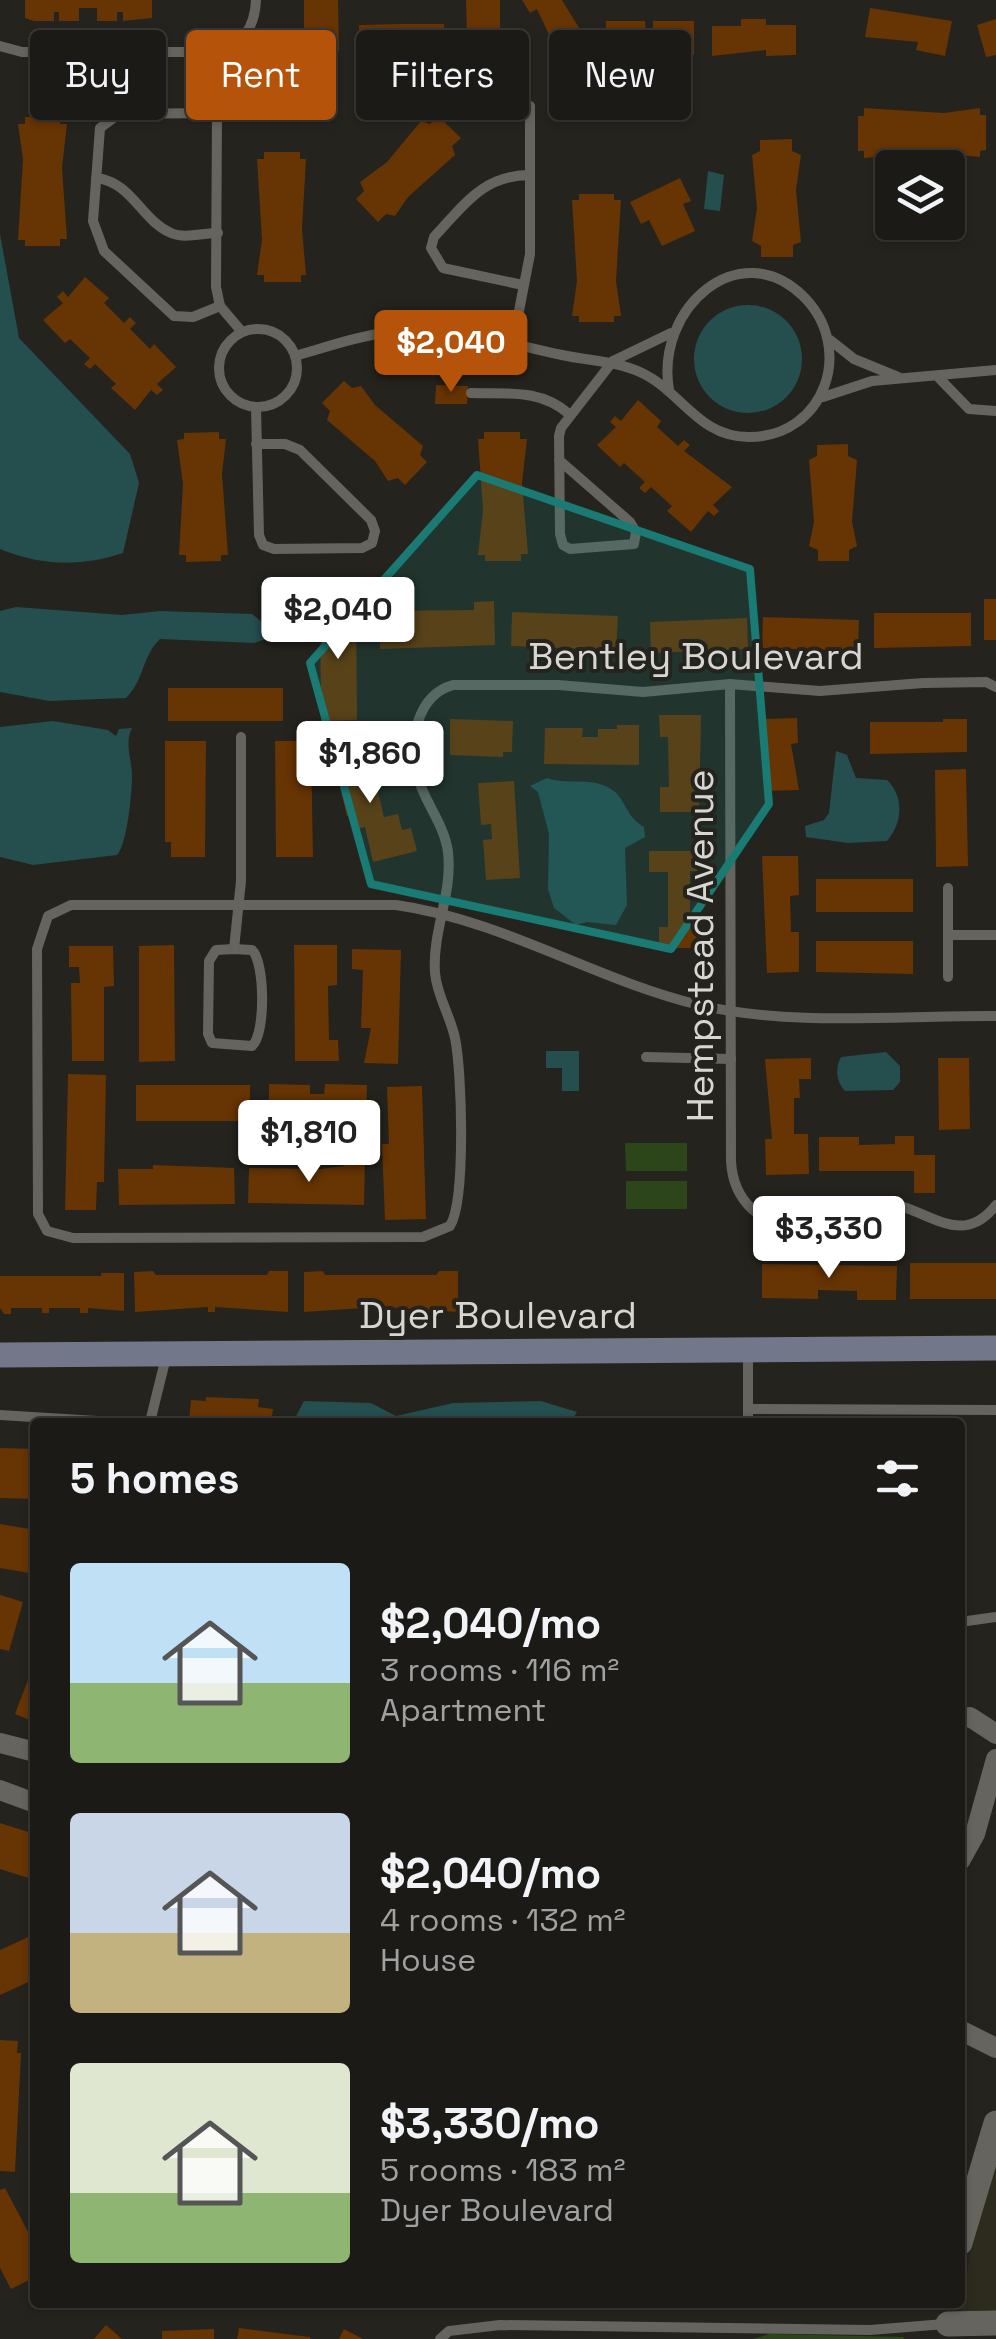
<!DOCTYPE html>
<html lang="en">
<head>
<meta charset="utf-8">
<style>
	body { margin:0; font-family:"Space Grotesk",sans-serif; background:#282723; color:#f1f3f6; height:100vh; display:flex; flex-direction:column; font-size:38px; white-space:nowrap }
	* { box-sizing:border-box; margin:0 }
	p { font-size:32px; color:#a0a1a1 }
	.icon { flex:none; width:55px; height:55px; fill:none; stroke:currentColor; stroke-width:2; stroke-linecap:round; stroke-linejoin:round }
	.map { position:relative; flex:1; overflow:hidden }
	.sheet { position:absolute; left:30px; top:1418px; width:935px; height:890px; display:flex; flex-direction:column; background:#1b1a16; border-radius:10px; box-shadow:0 2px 8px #0004,0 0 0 2px #393835 }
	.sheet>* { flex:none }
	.guide { position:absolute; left:30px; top:30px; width:938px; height:90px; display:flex; gap:20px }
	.controls { position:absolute; left:875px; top:150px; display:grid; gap:20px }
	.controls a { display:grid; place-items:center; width:90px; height:90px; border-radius:10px; background:#1b1a16; box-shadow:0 2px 8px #0004,0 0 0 2px #393835; font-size:50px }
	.price { position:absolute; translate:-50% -85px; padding:0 22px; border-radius:10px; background:#fff; color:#222; font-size:32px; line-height:65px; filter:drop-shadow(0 2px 5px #0008) }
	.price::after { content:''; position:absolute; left:50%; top:60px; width:30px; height:22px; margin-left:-15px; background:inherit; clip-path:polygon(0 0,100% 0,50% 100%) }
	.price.on { background:#b45309; color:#fff }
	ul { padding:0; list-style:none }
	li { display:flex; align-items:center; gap:30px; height:250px; padding:0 40px }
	li span { display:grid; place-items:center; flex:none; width:280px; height:200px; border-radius:10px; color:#555 }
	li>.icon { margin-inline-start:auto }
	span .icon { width:120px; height:120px; fill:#fffc; stroke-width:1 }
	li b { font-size:42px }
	h2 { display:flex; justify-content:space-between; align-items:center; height:120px; padding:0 40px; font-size:42px }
	.pill { padding:0 35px; border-radius:10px; background:#1b1a16; box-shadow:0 2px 8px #0004,0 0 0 2px #393835; font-size:35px; line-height:90px }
	.pill.on { background:#b45309; color:#fff }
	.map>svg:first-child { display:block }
	.built { fill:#2d2a1e }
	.green { fill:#2c4619 }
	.water { fill:#254e4f }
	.building { fill:#673403 }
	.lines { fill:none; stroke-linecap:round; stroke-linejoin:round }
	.service { stroke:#66645e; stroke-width:10 }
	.minor { stroke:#66645e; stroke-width:20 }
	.tertiary { stroke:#66645e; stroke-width:25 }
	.secondary { stroke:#73778a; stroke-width:25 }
	.marked { fill:#197b73; fill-opacity:0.2; stroke:#197b73; stroke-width:8; stroke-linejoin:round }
	.labels { text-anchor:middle; stroke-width:8; stroke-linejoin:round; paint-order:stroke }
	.street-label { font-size:38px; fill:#d7d6d2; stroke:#24231d }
</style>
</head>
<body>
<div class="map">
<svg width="996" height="2339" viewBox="0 0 996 2339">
	<rect width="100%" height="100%" fill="#24231d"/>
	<path class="built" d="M 996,2149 L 996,2315 L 960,2315 L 976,2215 Z"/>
	<g class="green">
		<path d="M 625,1143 L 687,1143 L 687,1171 L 626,1171 Z"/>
		<rect x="626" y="1181" width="61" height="28"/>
		<path d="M 770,2334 L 905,2337 L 903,2339 L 752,2339 Z"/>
	</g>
	<g class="water">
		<path d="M 708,171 L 724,175 L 720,211 L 704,209 Z"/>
		<path d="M 0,234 L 19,338 L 130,454 L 139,483 L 123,553 C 81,567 41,566 0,549 Z"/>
		<circle cx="748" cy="359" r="54"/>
		<path d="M 16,607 L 122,615 L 160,611 L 252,614 L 262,622 L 271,613 L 284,613 L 298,628 L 254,643 L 160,639 C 142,656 144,681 126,698 L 49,701 L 0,692 L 0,611 Z"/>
		<path d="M 53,721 L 108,730 L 116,736 L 119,729 L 132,728 C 124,744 132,759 132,776 C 132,793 127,845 117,855 L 33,865 L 0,857 L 0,727 Z"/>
		<path d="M 836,751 L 847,755 L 856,778 L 887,780 C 905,797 902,824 887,841 L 848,843 L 806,837 L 805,826 L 824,820 L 829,813 Z"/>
		<path d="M 547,778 C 568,786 595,775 615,792 C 627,803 625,815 644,827 L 645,837 L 625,848 L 627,905 L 616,925 L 587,922 L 576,925 L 554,908 L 548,889 L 549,834 L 538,792 L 530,786 Z"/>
		<path d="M 546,1051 L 579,1051 L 579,1091 L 562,1091 L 562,1068 L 546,1068 Z"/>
		<path d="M 886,1052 L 900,1066 L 900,1082 L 893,1090 L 845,1091 C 836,1082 835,1067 841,1057 Z"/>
		<path d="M 304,1401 L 371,1403 L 396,1416 L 453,1403 L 541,1401 L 577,1412 L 571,1422 L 293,1422 Z"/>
	</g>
	<g class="building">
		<path d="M 25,0 L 152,0 L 152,18 L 123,21 L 123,12 L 117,12 L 117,21 L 97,21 L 97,8 L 79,8 L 79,21 L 59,21 L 59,12 L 54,12 L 54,21 L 34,21 L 25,18 Z"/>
		<path d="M 304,0 L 338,0 L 339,51 L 304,51 Z"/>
		<path d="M 466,0 L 500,0 L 500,34 L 467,35 Z"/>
		<path d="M 522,0 L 562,0 L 587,41 L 560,58 L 537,9 L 530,13 Z"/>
		<path d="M 870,8 L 952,21 L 945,56 L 916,50 L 918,42 L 865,37 Z"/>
		<path d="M 741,19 L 766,19 L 766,25 L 796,25 L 796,55 L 766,56 L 766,50 L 712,56 L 712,26 L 741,26 Z"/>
		<path d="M 996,19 L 996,55 L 986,57 L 977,25 Z"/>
		<path d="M 606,21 L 645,21 L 646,34 L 653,34 L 653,21 L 694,21 L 694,55 L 606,55 Z"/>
		<path d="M 402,24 L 444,24 L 445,58 L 360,59 L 359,25 Z"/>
		<path d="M 864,108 L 944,113 L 980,108 L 980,115 L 986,115 L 986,150 L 980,151 L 980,157 L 935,153 L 864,158 L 864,151 L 858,151 L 858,116 L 864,116 Z"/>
		<path d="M 438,116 L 461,138 L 452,146 L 455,155 L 408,197 L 395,216 L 386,214 L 378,222 L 356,199 L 364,191 L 360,182 L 387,162 L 421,121 L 430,124 Z"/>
		<path d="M 25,117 L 60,117 L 60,124 L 67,124 L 62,168 L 67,239 L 60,239 L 60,246 L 25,246 L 25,240 L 18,240 L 23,159 L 18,124 L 25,124 Z"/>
		<path d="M 792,139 L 792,151 L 801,155 L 796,190 L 801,242 L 793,245 L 793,257 L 761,257 L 761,246 L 752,241 L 757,208 L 752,155 L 760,151 L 760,140 Z"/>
		<path d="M 264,152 L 300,152 L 300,159 L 306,159 L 302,229 L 306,275 L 301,275 L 301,282 L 264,282 L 264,275 L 257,275 L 262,240 L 257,159 L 264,159 Z"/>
		<path d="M 680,178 L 691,201 L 683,204 L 695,231 L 662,246 L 649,220 L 641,224 L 630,202 Z"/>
		<path d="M 579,194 L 614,194 L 614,200 L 621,200 L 616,281 L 621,316 L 614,316 L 614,322 L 579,322 L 579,316 L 572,316 L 577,281 L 572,200 L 579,200 Z"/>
		<path d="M 85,277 L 109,298 L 104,303 L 124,323 L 130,317 L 136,323 L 130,329 L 150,349 L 154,344 L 176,367 L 157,384 L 163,390 L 157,395 L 151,390 L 135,410 L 111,388 L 116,384 L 95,364 L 90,369 L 84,364 L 90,358 L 70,339 L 65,343 L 43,320 L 63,303 L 57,297 L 63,291 L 68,297 Z"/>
		<path d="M 344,381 L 352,388 L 361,386 L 375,405 L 423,446 L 420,455 L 427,462 L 405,485 L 398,478 L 388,481 L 375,461 L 327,420 L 330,411 L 322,403 Z"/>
		<path d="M 436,385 L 468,386 L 467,404 L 435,404 Z"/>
		<path d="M 638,400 L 661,421 L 657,427 L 678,446 L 684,440 L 690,445 L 684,451 L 732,487 L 713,505 L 719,511 L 714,516 L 708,511 L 691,532 L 667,511 L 672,506 L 651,487 L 645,493 L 639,488 L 645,482 L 624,463 L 620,467 L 597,445 L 616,427 L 610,422 L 615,416 L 621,421 Z"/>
		<path d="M 219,432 L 219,439 L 226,439 L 222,474 L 228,555 L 221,555 L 221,561 L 186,562 L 186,555 L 179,555 L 183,484 L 177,440 L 184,439 L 184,433 Z"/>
		<path d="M 484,432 L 520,432 L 520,439 L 527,439 L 522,483 L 528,554 L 521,554 L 521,561 L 485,561 L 485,555 L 478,555 L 483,510 L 478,439 L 484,439 Z"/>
		<path d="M 848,444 L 848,456 L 857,460 L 852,522 L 857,546 L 849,550 L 849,561 L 818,561 L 818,550 L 809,546 L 814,522 L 809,460 L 817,456 L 817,445 Z"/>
		<rect x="984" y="599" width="12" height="41"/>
		<path d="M 494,601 L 495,645 L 380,649 L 379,611 L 474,610 L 474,602 Z"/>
		<path d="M 320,604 L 356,604 L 357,720 L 321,721 Z"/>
		<path d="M 512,612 L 618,616 L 616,650 L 511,646 Z"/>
		<path d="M 874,613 L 971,613 L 971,646 L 874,648 Z"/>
		<path d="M 763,617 L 859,620 L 858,651 L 762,648 Z"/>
		<path d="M 747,618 L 748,649 L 651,653 L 650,622 Z"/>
		<rect x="168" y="688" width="115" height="33"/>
		<path d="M 659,715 L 701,715 L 699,812 L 660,812 L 660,787 L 669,787 L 668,737 L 660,737 Z"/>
		<path d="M 797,718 L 798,743 L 791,744 L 799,790 L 765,791 L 763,719 Z"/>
		<path d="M 450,719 L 513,721 L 512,752 L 503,752 L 503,757 L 450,755 Z"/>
		<path d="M 943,719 L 967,719 L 967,752 L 870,754 L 870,722 L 943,722 Z"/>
		<path d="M 617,725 L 639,725 L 639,765 L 544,764 L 545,728 L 583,728 L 582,737 L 598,737 L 598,729 L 617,729 Z"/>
		<path d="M 165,741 L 206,741 L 205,857 L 171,857 L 171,842 L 165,842 Z"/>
		<path d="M 275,741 L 311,741 L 313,857 L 276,857 Z"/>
		<path d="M 367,745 L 384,817 L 398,814 L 402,830 L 411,828 L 417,851 L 373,862 L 365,827 L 356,829 L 352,815 L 347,816 L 332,754 Z"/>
		<path d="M 966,769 L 968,866 L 936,867 L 935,770 Z"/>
		<path d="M 514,781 L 520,878 L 486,880 L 483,840 L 492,839 L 491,824 L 481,825 L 478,783 Z"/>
		<path d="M 649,851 L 697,851 L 697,871 L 690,871 L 690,927 L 697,927 L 697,948 L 659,948 L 659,927 L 668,927 L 668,872 L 649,872 Z"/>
		<path d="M 762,856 L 798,856 L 799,895 L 790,896 L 791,932 L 799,932 L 799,972 L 767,973 Z"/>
		<rect x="816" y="879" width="97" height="33"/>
		<path d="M 816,941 L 913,941 L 913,974 L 816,972 Z"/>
		<path d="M 174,945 L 175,1061 L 139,1062 L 139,946 Z"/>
		<path d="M 294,945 L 337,945 L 337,985 L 328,986 L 329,1040 L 338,1040 L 339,1061 L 295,1061 Z"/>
		<path d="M 69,946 L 113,946 L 114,986 L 104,987 L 104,1061 L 72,1061 L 71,983 L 80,983 L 79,967 L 69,967 Z"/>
		<path d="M 352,949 L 401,950 L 398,1064 L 364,1063 L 371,1028 L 361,1028 L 363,970 L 352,969 Z"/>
		<path d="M 811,1058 L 811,1079 L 799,1079 L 800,1098 L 794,1098 L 794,1134 L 808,1134 L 809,1174 L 766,1175 L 765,1139 L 772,1139 L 765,1059 Z"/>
		<path d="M 938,1058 L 969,1058 L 970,1129 L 939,1130 Z"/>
		<path d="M 68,1074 L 106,1075 L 104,1182 L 97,1182 L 96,1210 L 65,1210 Z"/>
		<path d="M 269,1084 L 310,1085 L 310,1094 L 324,1094 L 325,1084 L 367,1085 L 366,1121 L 269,1120 Z"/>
		<rect x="136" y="1085" width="114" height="36"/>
		<path d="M 422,1086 L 426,1219 L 385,1220 L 382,1144 L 389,1144 L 387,1087 Z"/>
		<path d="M 895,1136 L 914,1136 L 914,1155 L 935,1155 L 935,1193 L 914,1193 L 914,1171 L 819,1171 L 819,1137 L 859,1137 L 859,1145 L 895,1144 Z"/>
		<path d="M 344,1159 L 365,1159 L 364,1205 L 248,1203 L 249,1168 L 321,1169 L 344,1166 Z"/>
		<path d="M 153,1165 L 234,1168 L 235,1204 L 119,1205 L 118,1169 L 153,1169 Z"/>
		<rect x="910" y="1263" width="86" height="36"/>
		<path d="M 762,1264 L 897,1266 L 896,1300 L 857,1300 L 857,1291 L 818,1290 L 818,1299 L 762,1298 Z"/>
		<path d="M 153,1271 L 156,1275 L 267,1275 L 269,1271 L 288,1271 L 288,1312 L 215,1307 L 215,1312 L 208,1312 L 208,1307 L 135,1312 L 134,1272 Z"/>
		<path d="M 323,1271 L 325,1275 L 436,1275 L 439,1271 L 458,1271 L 458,1312 L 384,1307 L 384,1312 L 378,1312 L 378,1307 L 304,1312 L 304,1272 Z"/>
		<path d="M 101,1273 L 124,1273 L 124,1311 L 88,1308 L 88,1313 L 80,1313 L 80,1308 L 49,1308 L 49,1313 L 42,1313 L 42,1308 L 11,1308 L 11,1314 L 4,1314 L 0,1308 L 0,1276 L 101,1276 Z"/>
		<path d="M 206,1397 L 259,1399 L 258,1407 L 273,1409 L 271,1422 L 189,1422 L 191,1400 L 206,1401 Z"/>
		<path d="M 0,1448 L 35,1449 L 35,1499 L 0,1498 Z"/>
		<path d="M 0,1524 L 35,1530 L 35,1574 L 0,1568 Z"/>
		<path d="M 0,1595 L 23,1602 L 9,1651 L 0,1649 Z"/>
		<path d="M 28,1680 L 35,1683 L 35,1722 L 15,1714 Z"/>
		<path d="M 0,1823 L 35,1834 L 35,1880 L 0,1869 Z"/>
		<path d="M 35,1934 L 35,1979 L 0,1995 L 0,1950 Z"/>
		<path d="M 0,2040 L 18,2041 L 17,2053 L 21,2053 L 15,2172 L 0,2171 Z"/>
		<path d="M 5,2188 L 35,2245 L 35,2277 L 11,2289 L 0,2268 L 0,2190 Z"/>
		<path d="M 106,2325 L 122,2339 L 94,2339 Z"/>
		<path d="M 239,2328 L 310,2337 L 310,2339 L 237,2339 Z"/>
		<path d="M 214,2329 L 214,2339 L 162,2339 L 162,2331 Z"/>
		<path d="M 344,2329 L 363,2339 L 339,2339 Z"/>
	</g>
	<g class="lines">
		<g class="service">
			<path d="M 0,46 L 22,52 L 216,52 C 243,46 255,26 256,0"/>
			<path d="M 530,106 L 530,175"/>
			<path d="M 217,113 L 216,287 L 220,306 L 242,332"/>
			<path d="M 96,178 C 132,182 141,220 171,233 C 184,239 203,233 218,233"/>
			<path d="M 220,306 L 193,317 L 174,316 L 104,251 L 93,221 L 100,128 L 119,114 L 304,112"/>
			<circle cx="258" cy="368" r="39"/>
			<path d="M 830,340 L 854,359 L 898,377"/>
			<path d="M 513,342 L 530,254 L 530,175 C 483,175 464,205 434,237 L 431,248 L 443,268 L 523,285"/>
			<path d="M 295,356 C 327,347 358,336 391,332 C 450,324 505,343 562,355 C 590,361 616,361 642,373 C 682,392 698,437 749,437 C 825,437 856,348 803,296 C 739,234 655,308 669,390"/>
			<path d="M 613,361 L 671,333"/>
			<path d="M 939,378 L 969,409 L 996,411"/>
			<path d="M 471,393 C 508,394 541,389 569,414"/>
			<path d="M 823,397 L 872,381 L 996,370"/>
			<path d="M 256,408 L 259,535 L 263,545 L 274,549 L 362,548 L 372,543 L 375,531 L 371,520 L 300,450 L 285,444 L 256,444"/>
			<path d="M 559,460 L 630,522 L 636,532 L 634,544 L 570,549 L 563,545 L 560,534 L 559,436 L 561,428 L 613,361"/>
			<path d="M 730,684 L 731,1161 C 732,1180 739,1197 752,1209 C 796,1248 837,1201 884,1203 C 926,1206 960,1251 996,1205"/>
			<path d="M 996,687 L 986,682 L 923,683 L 820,691 L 730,684 L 643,692 L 558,685 L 453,685 C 417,695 408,742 417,775 C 424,802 444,823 448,852 C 453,893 432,931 435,973 C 437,996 450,1015 455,1038 C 462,1071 466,1201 450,1226 L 423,1237 L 73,1238 L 47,1231 L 38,1214 L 37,949 L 48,916 L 71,905 L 396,905 C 503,920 595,980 699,1005 C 794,1027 899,1015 996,1016"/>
			<path d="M 948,888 L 948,977"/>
			<path d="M 948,935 L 996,935"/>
			<path d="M 234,949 L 252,950 C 265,962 266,1034 252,1046 L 212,1043 L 208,1034 L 209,961 L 216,950 Z"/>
			<path d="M 234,949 L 241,881 L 241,737"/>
			<path d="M 646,1057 L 731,1059"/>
			<path d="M 748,1409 L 996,1410"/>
			<path d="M 0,1415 L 113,1422"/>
			<path d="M 150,1422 L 167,1353"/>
			<path d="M 748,1422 L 748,1353"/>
			<path d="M 960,1622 L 996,1617"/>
			<path d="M 440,2339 L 449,2331 L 500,2325 L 870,2330 L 945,2324"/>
		</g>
		<g class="minor">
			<path d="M 960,1718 L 970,1717 L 996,1734"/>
			<path d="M 0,1743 L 35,1752"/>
			<path d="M 0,1790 L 35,1803"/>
			<path d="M 960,1861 L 975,1834 L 996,1759"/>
			<path d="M 960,2030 L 996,2048"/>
		</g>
		<g class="tertiary">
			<path d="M 960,2243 L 996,2123"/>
			<path d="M 948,2324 L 996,2323"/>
		</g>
		<path class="secondary" d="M 0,1355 L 996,1348"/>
	</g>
	<path class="marked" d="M 477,475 L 750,569 L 769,804 L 671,949 L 371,884 L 310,663 Z"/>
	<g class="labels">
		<g class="street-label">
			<text x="696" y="669">Bentley Boulevard</text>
			<text transform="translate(700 946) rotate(-90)" y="13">Hempstead Avenue</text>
			<text x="498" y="1328">Dyer Boulevard</text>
		</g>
	</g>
</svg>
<div class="controls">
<a><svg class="icon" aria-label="layers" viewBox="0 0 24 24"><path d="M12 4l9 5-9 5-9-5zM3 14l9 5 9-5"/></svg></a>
</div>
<b class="price on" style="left:451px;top:395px">$2,040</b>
<b class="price" style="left:338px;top:662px">$2,040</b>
<b class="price" style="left:370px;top:806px">$1,860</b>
<b class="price" style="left:309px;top:1185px">$1,810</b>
<b class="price" style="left:829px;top:1281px">$3,330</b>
<div class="guide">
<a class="pill">Buy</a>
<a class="pill on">Rent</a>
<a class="pill">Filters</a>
<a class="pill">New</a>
</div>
<section class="sheet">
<h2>5 homes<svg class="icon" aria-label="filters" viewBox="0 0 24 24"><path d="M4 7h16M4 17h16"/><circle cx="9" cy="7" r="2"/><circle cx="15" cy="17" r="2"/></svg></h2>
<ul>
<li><span style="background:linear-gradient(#bfe0f5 60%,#8fb573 0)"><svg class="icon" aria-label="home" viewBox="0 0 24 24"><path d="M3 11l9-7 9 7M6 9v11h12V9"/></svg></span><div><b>$2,040/mo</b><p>3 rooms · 116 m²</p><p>Apartment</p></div></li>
<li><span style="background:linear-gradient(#c9d6e8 60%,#c2b280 0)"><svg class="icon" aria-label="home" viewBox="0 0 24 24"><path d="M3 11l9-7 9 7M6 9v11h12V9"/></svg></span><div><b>$2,040/mo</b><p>4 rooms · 132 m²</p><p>House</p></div></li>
<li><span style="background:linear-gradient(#dfe7d0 65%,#8fb573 0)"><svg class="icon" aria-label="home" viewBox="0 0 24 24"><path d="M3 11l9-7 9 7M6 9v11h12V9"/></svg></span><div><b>$3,330/mo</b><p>5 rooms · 183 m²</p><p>Dyer Boulevard</p></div></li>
</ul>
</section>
</div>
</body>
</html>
